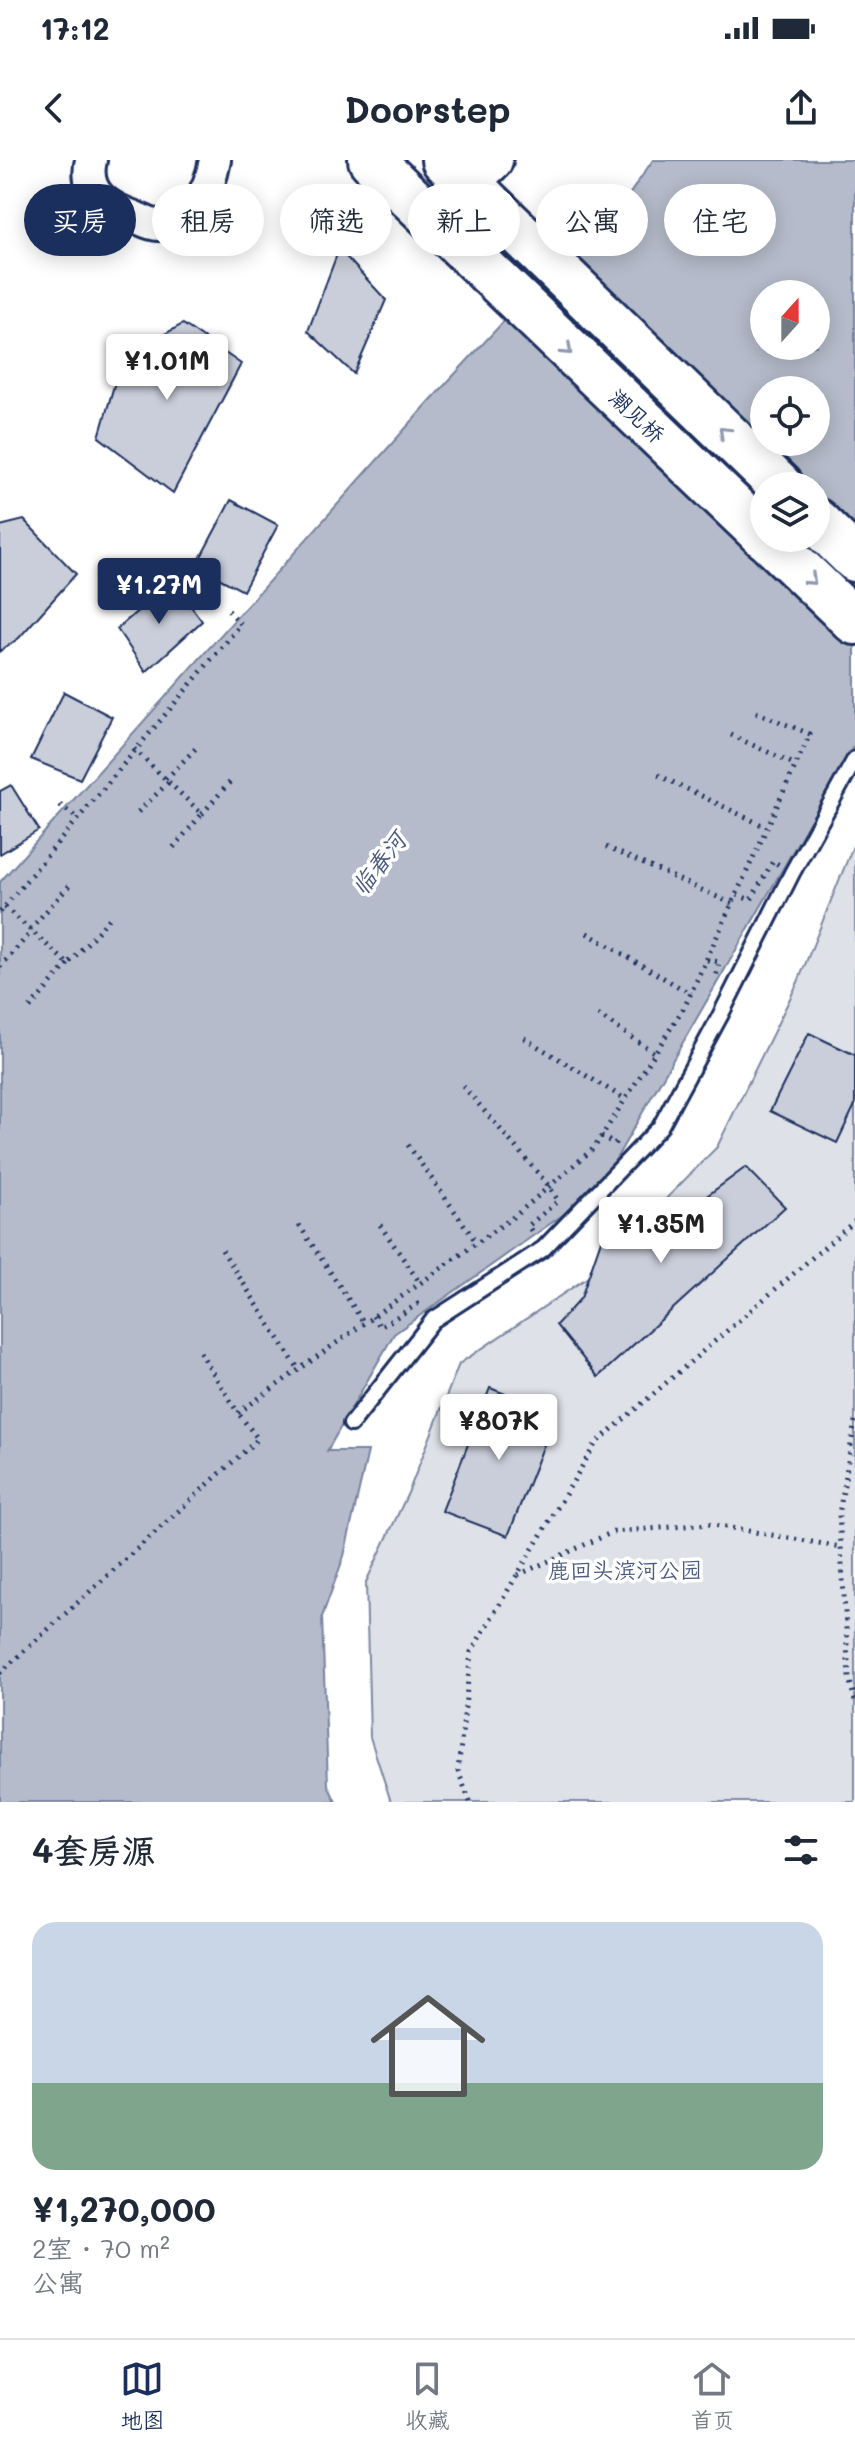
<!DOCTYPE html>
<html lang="zh">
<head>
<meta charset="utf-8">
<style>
	body { margin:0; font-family:Mali,"LXGW WenKai TC",sans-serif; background:#f2f2f3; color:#1f2937; height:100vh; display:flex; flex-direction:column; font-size:30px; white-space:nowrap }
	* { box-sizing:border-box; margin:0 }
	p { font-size:26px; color:#747a83 }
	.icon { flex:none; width:44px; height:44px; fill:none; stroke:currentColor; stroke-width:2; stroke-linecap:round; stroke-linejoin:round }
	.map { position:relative; height:1642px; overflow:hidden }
	.panel { display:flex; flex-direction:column; background:#fff; flex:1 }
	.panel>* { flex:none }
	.top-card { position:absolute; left:24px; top:24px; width:808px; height:72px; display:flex; gap:16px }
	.needle { width:52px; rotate:21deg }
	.tools { position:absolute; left:750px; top:120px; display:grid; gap:16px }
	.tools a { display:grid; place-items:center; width:80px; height:80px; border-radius:50%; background:#fff; box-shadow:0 4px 20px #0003; font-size:40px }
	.price { position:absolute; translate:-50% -68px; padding:0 18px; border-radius:8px; background:#fff; color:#222; font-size:26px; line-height:52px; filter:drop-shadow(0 2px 4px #0008) }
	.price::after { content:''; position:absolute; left:50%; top:48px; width:24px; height:18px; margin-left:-12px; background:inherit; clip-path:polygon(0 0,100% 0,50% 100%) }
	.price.current { background:#1b2f5e; color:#fff }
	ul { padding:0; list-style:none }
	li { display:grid; align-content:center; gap:16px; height:424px; padding:0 32px }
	li span { display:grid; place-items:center; height:248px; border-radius:24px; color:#555 }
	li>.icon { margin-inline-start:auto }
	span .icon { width:144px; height:144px; fill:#fffc; stroke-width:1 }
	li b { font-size:34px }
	h2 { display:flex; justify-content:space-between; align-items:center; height:96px; padding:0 32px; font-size:34px }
	.tag { padding:0 28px; border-radius:36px; background:#fff; box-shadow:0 4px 20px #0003; font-size:28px; line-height:72px }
	.tag.current { background:#1b2f5e; color:#fff }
	.status { display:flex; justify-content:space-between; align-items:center; height:56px; padding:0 40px; background:#fff; direction:ltr }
	.status svg { height:22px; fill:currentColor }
	header { display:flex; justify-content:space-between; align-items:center; height:104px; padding:0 32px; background:#fff; font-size:36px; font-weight:800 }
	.dock { display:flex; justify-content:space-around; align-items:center; height:112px; border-top:2px solid #e0e1e3; background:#fff; font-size:22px; color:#747a83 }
	.dock a { display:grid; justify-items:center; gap:4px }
	.dock .current { color:#1b2f5e }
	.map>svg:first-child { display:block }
	.green { fill:#dee1e7; stroke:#7c88a2; stroke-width:2 }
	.water { fill:#b5bbca; stroke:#77839f; stroke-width:2; fill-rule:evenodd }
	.building { fill:#caceda; stroke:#1b2f5e; stroke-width:2 }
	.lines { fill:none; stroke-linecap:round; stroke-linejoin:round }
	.lane-casing { stroke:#1b2f5e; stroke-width:20 }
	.street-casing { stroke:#1b2f5e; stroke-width:36 }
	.secondary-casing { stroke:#1b2f5e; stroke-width:48 }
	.primary-casing { stroke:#1b2f5e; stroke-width:50 }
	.path { stroke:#1b2f5e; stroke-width:5; stroke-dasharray:2 6; stroke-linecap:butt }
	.lane { stroke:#fff; stroke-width:14 }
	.street { stroke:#fff; stroke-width:30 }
	.secondary { stroke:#fff; stroke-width:42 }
	.primary { stroke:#fff; stroke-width:44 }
	.oneway { stroke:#8d97ae }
	.labels { text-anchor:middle; stroke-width:7; stroke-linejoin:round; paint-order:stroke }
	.street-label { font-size:22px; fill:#1b2f5e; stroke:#fff }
	.park-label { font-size:22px; fill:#4c5c80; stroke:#fff }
	.water-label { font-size:24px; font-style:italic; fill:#49597e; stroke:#fff }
</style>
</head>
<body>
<div class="status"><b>17:12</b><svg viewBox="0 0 49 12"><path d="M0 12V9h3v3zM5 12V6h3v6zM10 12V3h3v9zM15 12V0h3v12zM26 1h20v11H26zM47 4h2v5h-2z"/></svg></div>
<header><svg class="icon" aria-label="back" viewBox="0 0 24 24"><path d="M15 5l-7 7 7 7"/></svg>Doorstep<svg class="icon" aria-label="share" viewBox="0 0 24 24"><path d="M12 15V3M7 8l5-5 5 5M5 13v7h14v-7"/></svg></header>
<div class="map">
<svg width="855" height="1642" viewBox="0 0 855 1642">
	<rect width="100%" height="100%" fill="#fff"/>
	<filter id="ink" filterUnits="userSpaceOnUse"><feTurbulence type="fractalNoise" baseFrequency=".0125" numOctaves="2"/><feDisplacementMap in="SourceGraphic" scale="16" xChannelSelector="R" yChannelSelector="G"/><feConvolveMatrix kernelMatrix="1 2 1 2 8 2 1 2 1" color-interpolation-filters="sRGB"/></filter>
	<g filter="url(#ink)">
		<path class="green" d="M 855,681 L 855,1642 L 391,1642 L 370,1577 L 366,1422 L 408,1333 L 459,1204 L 591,1115 L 717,987 L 798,822 Z"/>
		<path class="water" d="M 653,0 L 855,0 L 855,583 L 598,1030 L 394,1174 L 327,1291 L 368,1291 L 344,1396 L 322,1457 L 328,1625 L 336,1642 L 0,1642 L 0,722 L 430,241 L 590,68 L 624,42 ZM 764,134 L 816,134 L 816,186 L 764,186 ZM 764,230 L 816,230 L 816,282 L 764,282 ZM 764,326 L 816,326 L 816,378 L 764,378 Z"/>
		<g class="building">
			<path d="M 339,89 L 386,140 L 354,214 L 308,171 Z"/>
			<path d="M 183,164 L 241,204 L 173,333 L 99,277 L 122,198 Z"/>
			<path d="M 231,340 L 278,365 L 243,431 L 196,406 Z"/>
			<path d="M 24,360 L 76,414 L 19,478 L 0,491 L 0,366 Z"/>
			<path d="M 172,421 L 202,461 L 146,512 L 117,469 Z"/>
			<path d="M 64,532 L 112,557 L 80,619 L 31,599 Z"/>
			<path d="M 11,625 L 39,670 L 0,694 L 0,631 Z"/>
			<path d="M 809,873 L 855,895 L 855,945 L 837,983 L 770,951 Z"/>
			<path d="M 746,1007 L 785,1047 L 598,1217 L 556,1165 L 581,1138 L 602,1077 L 646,1041 L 686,1043 L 704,1038 Z"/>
			<path d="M 490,1228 L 556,1254 L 508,1376 L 442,1351 Z"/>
		</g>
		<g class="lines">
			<defs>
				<path id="lane" d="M 351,1264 L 433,1160 L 543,1089 L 660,967 L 720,856 L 792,713 L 855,599"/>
				<path id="street" d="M 91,0 C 83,33 108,48 135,57 C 142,60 151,65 158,65 C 194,66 210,28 215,0"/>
				<path id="secondary" d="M 429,56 L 491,0"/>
				<g id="primary">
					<path d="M 371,0 L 764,376"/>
					<path d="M 444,0 L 780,326"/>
					<path d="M 816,361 L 855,399"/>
					<path d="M 767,378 L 855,462"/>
				</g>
			</defs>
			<use href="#lane" class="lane-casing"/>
			<use href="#street" class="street-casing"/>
			<use href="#secondary" class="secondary-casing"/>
			<use href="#primary" class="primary-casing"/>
			<g class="path">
				<path d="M 731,575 L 796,605"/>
				<path d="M 134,589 L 202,654 L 173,688"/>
				<path d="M 658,615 L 766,667"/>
				<path d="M 166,619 L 198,586"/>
				<path d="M 60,645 L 78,659"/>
				<path d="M 138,652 L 169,622"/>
				<path d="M 202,654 L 230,622"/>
				<path d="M 606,687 L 733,744"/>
				<path d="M 737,735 L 751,740 L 773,701 L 779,705"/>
				<path d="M 5,747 L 68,804 L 110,758"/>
				<path d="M 0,752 L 241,464 L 226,448"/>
				<path d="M 30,769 L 69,726"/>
				<path d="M 587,773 L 691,834"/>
				<path d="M 707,800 L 720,802 L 715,819"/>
				<path d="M 0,807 L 32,771"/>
				<path d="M 30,848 L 68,804"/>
				<path d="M 598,855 L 655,893"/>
				<path d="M 524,878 L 625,939"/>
				<path d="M 463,926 L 549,1026 L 558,1041 L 528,1066 L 534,1075"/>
				<path d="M 601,976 L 614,984 L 617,981"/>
				<path d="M 408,985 L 477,1083"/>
				<path d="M 299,1065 L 364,1163"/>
				<path d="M 380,1065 L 420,1123"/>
				<path d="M 222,1090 L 299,1210"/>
				<path d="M 373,1156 L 380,1167 L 418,1144 L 422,1148"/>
				<path d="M 200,1192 L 238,1253 L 516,1055 L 594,988 L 685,846 L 810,574 L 753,551"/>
				<path d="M 855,1261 L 839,1354 L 849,1518 L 855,1541"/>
				<path d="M 518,1415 L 613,1372 L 708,1364 L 841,1387"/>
				<path d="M 0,1513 L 258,1279 L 238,1253"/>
				<path d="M 470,1642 L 458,1611 L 471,1492 L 596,1283 L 855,1061"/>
			</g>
			<use href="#lane" class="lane"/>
			<use href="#street" class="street"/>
			<use href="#secondary" class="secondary"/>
			<use href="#primary" class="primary"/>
		</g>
		<defs><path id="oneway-chevron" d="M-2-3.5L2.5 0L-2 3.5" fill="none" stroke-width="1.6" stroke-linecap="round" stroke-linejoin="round" transform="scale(2)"/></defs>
		<g class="oneway">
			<use href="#oneway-chevron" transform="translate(567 190) rotate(43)"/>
			<use href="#oneway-chevron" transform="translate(724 272) rotate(-136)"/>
			<use href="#oneway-chevron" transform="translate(811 420) rotate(43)"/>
		</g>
	</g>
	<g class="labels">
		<g class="street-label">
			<text transform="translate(637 256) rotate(43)" y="8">潮见桥</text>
		</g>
		<g class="park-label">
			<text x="625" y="1418">鹿回头滨河公园</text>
		</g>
		<g class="water-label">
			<text transform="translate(379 704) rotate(-52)" y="8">临春河</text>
		</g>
	</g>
</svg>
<div class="tools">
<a><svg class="needle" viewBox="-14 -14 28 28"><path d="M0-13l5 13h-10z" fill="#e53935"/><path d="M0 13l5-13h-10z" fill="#747a83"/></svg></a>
<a><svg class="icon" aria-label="locate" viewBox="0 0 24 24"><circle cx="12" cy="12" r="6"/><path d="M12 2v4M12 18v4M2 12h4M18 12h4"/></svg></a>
<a><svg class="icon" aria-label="layers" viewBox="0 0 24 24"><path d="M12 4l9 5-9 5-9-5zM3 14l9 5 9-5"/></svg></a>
</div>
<b class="price" style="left:167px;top:242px">¥1.01M</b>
<b class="price current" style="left:159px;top:466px">¥1.27M</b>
<b class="price" style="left:661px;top:1105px">¥1.35M</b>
<b class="price" style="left:499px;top:1302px">¥807K</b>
<div class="top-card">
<a class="tag current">买房</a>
<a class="tag">租房</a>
<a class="tag">筛选</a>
<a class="tag">新上</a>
<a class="tag">公寓</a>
<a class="tag">住宅</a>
</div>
</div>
<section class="panel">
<h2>4套房源<svg class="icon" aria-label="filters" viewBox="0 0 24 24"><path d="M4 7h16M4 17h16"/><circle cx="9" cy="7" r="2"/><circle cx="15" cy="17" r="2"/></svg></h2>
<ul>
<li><span style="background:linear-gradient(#c9d6e8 65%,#7fa58c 0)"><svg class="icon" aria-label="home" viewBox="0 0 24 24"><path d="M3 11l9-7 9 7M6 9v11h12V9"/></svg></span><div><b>¥1,270,000</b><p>2室 · 70 m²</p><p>公寓</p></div></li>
</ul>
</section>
<nav class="dock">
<a class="current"><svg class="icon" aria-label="map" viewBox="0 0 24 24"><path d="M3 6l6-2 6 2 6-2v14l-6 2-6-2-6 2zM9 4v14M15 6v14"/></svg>地图</a>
<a><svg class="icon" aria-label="saved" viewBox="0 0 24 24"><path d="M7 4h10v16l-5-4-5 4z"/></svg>收藏</a>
<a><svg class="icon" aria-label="home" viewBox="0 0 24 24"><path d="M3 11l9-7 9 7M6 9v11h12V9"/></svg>首页</a>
</nav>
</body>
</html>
